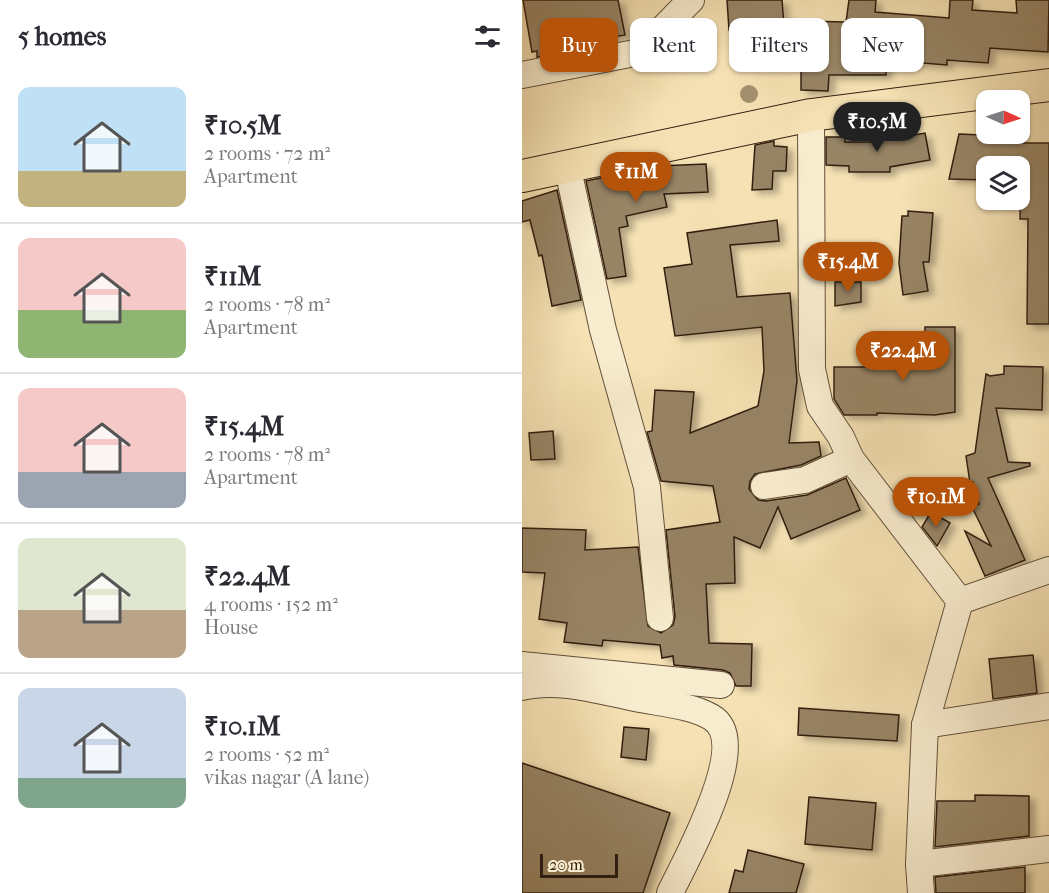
<!DOCTYPE html>
<html lang="en">
<head>
<meta charset="utf-8">
<style>
	body { margin:0; font-family:"IM FELL French Canon",serif; background:#f7f7f7; color:#2b2b33; height:100vh; display:flex; flex-direction:column; font-size:22px; white-space:nowrap }
	* { box-sizing:border-box; margin:0 }
	p { font-size:20px; color:#7c7c81 }
	.icon { flex:none; width:33px; height:33px; fill:none; stroke:currentColor; stroke-width:2; stroke-linecap:round; stroke-linejoin:round }
	.map { position:relative; flex:1; overflow:hidden }
	.panel { display:flex; flex-direction:column; background:#fff; width:522px }
	.panel>* { flex:none }
	.top-card { position:absolute; left:18px; top:18px; width:418px; height:54px; display:flex; gap:12px }
	.needle { width:39px; rotate:93deg }
	.buttons { position:absolute; left:454px; top:90px; display:grid; gap:12px }
	.buttons a { display:grid; place-items:center; width:54px; height:54px; border-radius:12px; background:#fff; box-shadow:0 2px 4px #0004; font-size:30px }
	.scale { position:absolute; left:18px; bottom:15px; width:78px; box-sizing:border-box; padding-left:6px; border:3px solid #311f10; border-top:0; font-size:16px; line-height:21px; white-space:nowrap; color:#311f10; -webkit-text-stroke:4px #f8ecce; paint-order:stroke }
	.price { position:absolute; translate:-50% -51px; padding:0 14px; border-radius:21px; background:#b45309; color:#fff; font-size:20px; line-height:39px; filter:drop-shadow(0 2px 3px #0008) }
	.price::after { content:''; position:absolute; left:50%; top:36px; width:18px; height:14px; margin-left:-9px; background:inherit; clip-path:polygon(0 0,100% 0,50% 100%) }
	.price.current { background:#222; color:#fff }
	ul { padding:0; list-style:none }
	li { display:flex; align-items:center; gap:18px; height:150px; padding:0 18px }
	li+li { border-top:2px solid #e1e1e2 }
	li span { display:grid; place-items:center; flex:none; width:168px; height:120px; border-radius:12px; color:#555 }
	li>.icon { margin-inline-start:auto }
	span .icon { width:72px; height:72px; fill:#fffc; stroke-width:1 }
	li b { font-size:26px }
	h2 { display:flex; justify-content:space-between; align-items:center; height:72px; padding:0 18px; font-size:26px }
	.chip { padding:0 21px; border-radius:12px; background:#fff; box-shadow:0 2px 4px #0004; font-size:21px; line-height:54px }
	.chip.current { background:#b45309; color:#fff }
	main { display:flex; flex:1; min-height:0 }
	.map>svg:first-child { display:block }
	.building { fill:#978465; stroke:#311f10; stroke-width:1.5; filter:url(#shadow) }
	.lines { fill:none; stroke-linecap:round; stroke-linejoin:round }
	.minor-casing { stroke:#625039; stroke-width:28 }
	.major-casing { stroke:#311f10; stroke-width:34 }
	.minor { stroke:#f8ecce; stroke-width:26 }
	.major { stroke:#f5e1b3; stroke-width:32 }
	.tree { fill:#a4916f }
</style>
</head>
<body>
<main>
<section class="panel">
<h2>5 homes<svg class="icon" aria-label="filters" viewBox="0 0 24 24"><path d="M4 7h16M4 17h16"/><circle cx="9" cy="7" r="2"/><circle cx="15" cy="17" r="2"/></svg></h2>
<ul>
<li><span style="background:linear-gradient(#bfe0f5 70%,#c2b280 0)"><svg class="icon" aria-label="home" viewBox="0 0 24 24"><path d="M3 11l9-7 9 7M6 9v11h12V9"/></svg></span><div><b>₹10.5M</b><p>2 rooms · 72 m²</p><p>Apartment</p></div></li>
<li><span style="background:linear-gradient(#f6c9c9 60%,#8fb573 0)"><svg class="icon" aria-label="home" viewBox="0 0 24 24"><path d="M3 11l9-7 9 7M6 9v11h12V9"/></svg></span><div><b>₹11M</b><p>2 rooms · 78 m²</p><p>Apartment</p></div></li>
<li><span style="background:linear-gradient(#f6c9c9 70%,#9aa5b1 0)"><svg class="icon" aria-label="home" viewBox="0 0 24 24"><path d="M3 11l9-7 9 7M6 9v11h12V9"/></svg></span><div><b>₹15.4M</b><p>2 rooms · 78 m²</p><p>Apartment</p></div></li>
<li><span style="background:linear-gradient(#dfe7d0 60%,#b9a48a 0)"><svg class="icon" aria-label="home" viewBox="0 0 24 24"><path d="M3 11l9-7 9 7M6 9v11h12V9"/></svg></span><div><b>₹22.4M</b><p>4 rooms · 152 m²</p><p>House</p></div></li>
<li><span style="background:linear-gradient(#c9d6e8 75%,#7fa58c 0)"><svg class="icon" aria-label="home" viewBox="0 0 24 24"><path d="M3 11l9-7 9 7M6 9v11h12V9"/></svg></span><div><b>₹10.1M</b><p>2 rooms · 52 m²</p><p>vikas nagar (A lane)</p></div></li>
</ul>
</section>
<div class="map">
<svg width="527" height="893" viewBox="0 0 527 893">
	<defs>
		<filter id="shadow"><feDropShadow dx="6" dy="4" stdDeviation="3" flood-color="#0004"/></filter>
	</defs>
	<rect width="100%" height="100%" fill="#f5e1b3"/>
	<filter id="stains"><feTurbulence type="fractalNoise" baseFrequency=".00333" numOctaves="4"/><feColorMatrix values="0 0 0 0 .2 0 0 0 0 .09 0 0 0 0 .02 0 0 0 .5 -.17"/></filter>
	<radialGradient id="worn" r=".72"><stop offset=".6" stop-color="#630" stop-opacity="0"/><stop offset="1" stop-color="#630" stop-opacity=".3"/></radialGradient>
	<g class="building">
		<path d="M 1,0 L 96,0 L 103,35 L 41,46 L 42,52 L 15,57 L 15,51 L 10,52 Z"/>
		<path d="M 205,0 L 260,0 L 262,26 L 207,30 Z"/>
		<path d="M 327,0 L 354,0 L 353,12 L 427,18 L 428,0 L 451,0 L 450,10 L 495,13 L 494,0 L 527,0 L 526,52 L 468,48 L 466,63 L 425,60 L 425,65 L 364,60 L 364,75 L 307,75 L 306,91 L 279,90 L 279,21 L 324,22 Z"/>
		<path d="M 403,133 L 408,160 L 368,167 L 368,172 L 327,172 L 327,166 L 304,165 L 304,137 L 323,137 L 323,142 L 352,142 Z"/>
		<path d="M 437,134 L 480,136 L 479,143 L 527,143 L 527,324 L 505,324 L 506,219 L 498,219 L 498,166 L 465,166 L 465,180 L 427,179 Z"/>
		<path d="M 252,141 L 252,146 L 265,147 L 264,171 L 251,171 L 250,189 L 230,190 L 233,145 Z"/>
		<path d="M 184,164 L 186,192 L 142,194 L 145,207 L 104,216 L 106,226 L 97,228 L 104,276 L 85,279 L 64,181 L 136,166 Z"/>
		<path d="M 35,190 L 59,300 L 30,306 L 20,255 L 17,256 L 8,220 L 0,222 L 0,201 Z"/>
		<path d="M 386,211 L 411,213 L 407,262 L 401,262 L 406,291 L 381,295 L 377,263 L 380,216 L 386,216 Z"/>
		<path d="M 255,220 L 257,241 L 208,245 L 215,297 L 268,293 L 275,381 L 267,443 L 297,442 L 299,456 L 279,465 L 233,474 L 228,481 L 227,489 L 236,500 L 244,501 L 285,495 L 324,478 L 338,510 L 269,539 L 256,507 L 238,548 L 212,537 L 213,583 L 184,584 L 187,643 L 230,644 L 229,686 L 214,686 L 208,673 L 201,670 L 152,665 L 151,656 L 140,658 L 138,645 L 81,640 L 80,646 L 42,642 L 45,623 L 17,619 L 23,573 L 0,572 L 0,528 L 64,530 L 63,550 L 116,547 L 126,626 L 139,633 L 151,625 L 153,617 L 144,530 L 198,522 L 191,486 L 139,481 L 125,432 L 130,431 L 133,390 L 172,392 L 168,433 L 236,406 L 242,371 L 240,327 L 153,336 L 142,268 L 170,264 L 165,233 Z"/>
		<path d="M 313,282 L 339,282 L 339,302 L 313,306 Z"/>
		<path d="M 403,327 L 433,327 L 433,412 L 413,415 L 355,413 L 355,415 L 322,415 L 312,399 L 312,367 L 359,367 L 358,359 L 403,357 Z"/>
		<path d="M 482,366 L 521,367 L 520,410 L 474,408 L 486,462 L 508,463 L 508,466 L 466,478 L 503,560 L 463,576 L 443,531 L 469,546 L 450,507 L 457,504 L 451,482 L 448,483 L 444,456 L 453,453 L 464,374 L 468,376 L 482,374 Z"/>
		<path d="M 31,431 L 33,459 L 9,460 L 7,433 Z"/>
		<path d="M 409,512 L 428,523 L 415,546 L 400,527 Z"/>
		<path d="M 511,655 L 515,693 L 471,699 L 467,659 Z"/>
		<path d="M 277,708 L 377,715 L 375,741 L 276,735 Z"/>
		<path d="M 102,727 L 127,729 L 124,760 L 99,757 Z"/>
		<path d="M 0,763 L 148,813 L 121,893 L 0,893 Z"/>
		<path d="M 453,795 L 507,796 L 507,836 L 413,847 L 415,801 L 453,801 Z"/>
		<path d="M 287,797 L 354,803 L 350,850 L 283,844 Z"/>
		<path d="M 226,850 L 282,864 L 274,893 L 207,893 L 213,870 L 221,872 Z"/>
		<path d="M 503,867 L 503,893 L 414,893 L 413,877 Z"/>
	</g>
	<g class="lines">
		<defs>
			<g id="minor">
				<path d="M 0,75 L 118,52 L 169,0"/>
				<path d="M 289,115 L 290,369 L 298,406 L 319,437 L 329,459 L 438,601 L 403,725 L 397,864 L 399,893"/>
				<path d="M 45,165 L 81,330 L 125,487 L 138,618"/>
				<path d="M 242,486 L 283,480 L 329,459"/>
				<path d="M 438,601 L 527,570"/>
				<path d="M 0,665 L 199,685"/>
				<path d="M 0,687 C 36,678 78,691 113,698 C 137,703 168,705 189,717 C 232,741 163,861 148,893"/>
				<path d="M 403,725 L 527,706"/>
				<path d="M 397,864 L 527,849"/>
			</g>
			<path id="major" d="M 0,176 L 289,115 L 527,85"/>
		</defs>
		<use href="#minor" class="minor-casing"/>
		<use href="#major" class="major-casing"/>
		<use href="#minor" class="minor"/>
		<use href="#major" class="major"/>
	</g>
	<circle class="tree" cx="227" cy="94" r="9"/>
	<rect width="100%" height="100%" filter="url(#stains)"/>
	<rect width="100%" height="100%" fill="url(#worn)"/>
</svg>
<div class="buttons">
<a><svg class="needle" viewBox="-14 -14 28 28"><path d="M0-13l5 13h-10z" fill="#e53935"/><path d="M0 13l5-13h-10z" fill="#7c7c81"/></svg></a>
<a><svg class="icon" aria-label="layers" viewBox="0 0 24 24"><path d="M12 4l9 5-9 5-9-5zM3 14l9 5 9-5"/></svg></a>
</div>
<div class="scale">20 m</div>
<b class="price current" style="left:355px;top:153px">₹10.5M</b>
<b class="price" style="left:114px;top:203px">₹11M</b>
<b class="price" style="left:326px;top:293px">₹15.4M</b>
<b class="price" style="left:381px;top:382px">₹22.4M</b>
<b class="price" style="left:414px;top:528px">₹10.1M</b>
<div class="top-card">
<a class="chip current">Buy</a>
<a class="chip">Rent</a>
<a class="chip">Filters</a>
<a class="chip">New</a>
</div>
</div>
</main>
</body>
</html>
